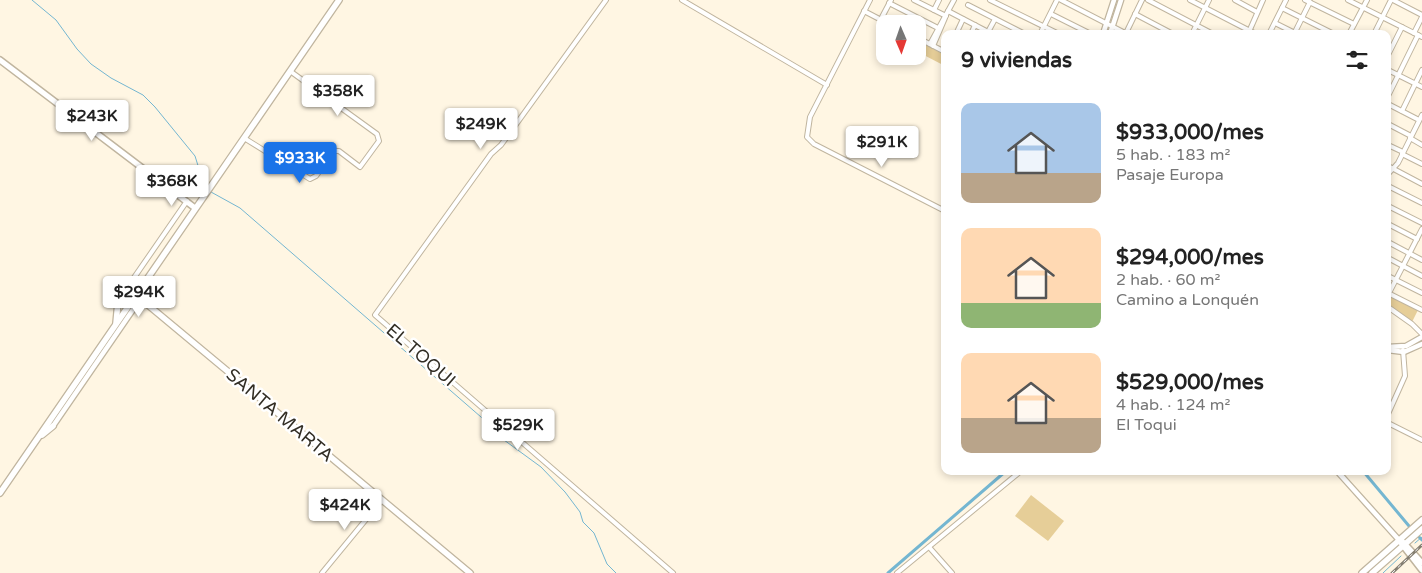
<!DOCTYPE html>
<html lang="es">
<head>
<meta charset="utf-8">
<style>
	body { margin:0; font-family:"Varela Round",sans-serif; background:#f2f2f2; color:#222; height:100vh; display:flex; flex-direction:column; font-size:19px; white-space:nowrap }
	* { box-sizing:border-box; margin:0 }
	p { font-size:16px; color:#767676 }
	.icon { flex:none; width:28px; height:28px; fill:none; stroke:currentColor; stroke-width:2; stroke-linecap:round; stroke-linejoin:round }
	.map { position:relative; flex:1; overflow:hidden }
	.sheet { position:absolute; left:941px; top:30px; width:450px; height:445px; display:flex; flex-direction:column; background:#fff; border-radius:10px; box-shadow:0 2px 8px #0003 }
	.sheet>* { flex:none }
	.needle { width:32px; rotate:178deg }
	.tools { position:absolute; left:876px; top:15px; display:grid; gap:10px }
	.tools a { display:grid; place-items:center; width:50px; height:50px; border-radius:10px; background:#fff; box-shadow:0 2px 8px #0003; font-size:25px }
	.price { position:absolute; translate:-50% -42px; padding:0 11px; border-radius:5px; background:#fff; color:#222; font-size:16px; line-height:32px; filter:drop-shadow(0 1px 2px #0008) }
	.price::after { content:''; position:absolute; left:50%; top:30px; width:15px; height:11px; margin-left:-8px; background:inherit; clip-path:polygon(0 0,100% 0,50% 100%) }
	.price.active { background:#1a73e8; color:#fff }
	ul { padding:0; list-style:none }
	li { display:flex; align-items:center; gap:15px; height:125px; padding:0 20px }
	li span { display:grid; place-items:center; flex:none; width:140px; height:100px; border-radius:10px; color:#555 }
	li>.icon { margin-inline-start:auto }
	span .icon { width:60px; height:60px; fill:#fffc; stroke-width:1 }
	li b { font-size:21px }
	h2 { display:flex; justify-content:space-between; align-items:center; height:60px; padding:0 20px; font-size:21px }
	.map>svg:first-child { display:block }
	.green { fill:#e6ce98 }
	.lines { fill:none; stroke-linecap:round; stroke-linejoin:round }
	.stream { stroke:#74b6d1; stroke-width:1 }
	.canal { stroke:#74b6d1; stroke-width:3 }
	.minor-casing { stroke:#c0b59f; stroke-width:6 }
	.tertiary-casing { stroke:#c0b59f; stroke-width:7 }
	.secondary-casing { stroke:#c0b59f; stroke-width:8 }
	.primary-casing { stroke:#c0b59f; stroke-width:8 }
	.minor { stroke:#fff; stroke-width:4 }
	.tertiary { stroke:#fff; stroke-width:4.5 }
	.secondary { stroke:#fff; stroke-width:5 }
	.primary { stroke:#fff; stroke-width:5.5 }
	.rail-casing { stroke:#847e71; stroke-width:3 }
	.rail { stroke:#fff; stroke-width:1; stroke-dasharray:4; stroke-linecap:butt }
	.labels { text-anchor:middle; stroke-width:5; stroke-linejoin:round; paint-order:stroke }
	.street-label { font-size:18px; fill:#322e25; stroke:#fff }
</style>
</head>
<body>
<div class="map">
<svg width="1422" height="573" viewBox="0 0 1422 573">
	<rect width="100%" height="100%" fill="#fff6e3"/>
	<g class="green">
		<path d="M 918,41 L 945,55 L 945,66 L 918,52 Z"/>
		<path d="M 1388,295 L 1418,310 L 1412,322 L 1388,306 Z"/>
		<path d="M 1031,495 L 1064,521 L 1048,541 L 1015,516 Z"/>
	</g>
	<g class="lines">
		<g class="stream">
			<path d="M 32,0 L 56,20 L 77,49 L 91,64 L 111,78 L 143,95 L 155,107 L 195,156 L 205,188"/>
			<path d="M 211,192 L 240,208 L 481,417 L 504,440 L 541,467 L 565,492 L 580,512 L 583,522 L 594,533 L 607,564 L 616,573"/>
			<path d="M 1415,543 L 1422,537"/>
			<path d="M 1383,573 L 1401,556"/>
		</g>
		<g class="canal">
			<path d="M 1363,471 L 1409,526"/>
			<path d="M 1419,537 L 1422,540"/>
			<path d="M 888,573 L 1006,471"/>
		</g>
		<defs>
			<g id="minor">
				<path d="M 606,0 L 501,145 L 491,154 L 375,315 L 673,573"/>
				<path d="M 682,0 L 827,85"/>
				<path d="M 870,0 L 810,117 L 807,137 L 814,144 L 945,211"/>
				<path d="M 914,0 L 946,16"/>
				<path d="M 990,0 L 1059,34"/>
				<path d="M 1061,0 L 1127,34"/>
				<path d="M 1148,0 L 1213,34"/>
				<path d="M 1190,0 L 1256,34"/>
				<path d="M 1235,0 L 1257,12"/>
				<path d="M 1305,0 L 1354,24"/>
				<path d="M 1348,0 L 1422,37"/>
				<path d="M 1393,0 L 1422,15"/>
				<path d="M 889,3 L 938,28"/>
				<path d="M 968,5 L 1025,34"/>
				<path d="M 1282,8 L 1334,34"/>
				<path d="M 934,10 L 939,0"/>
				<path d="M 864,11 L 889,24"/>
				<path d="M 948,11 L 992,34"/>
				<path d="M 1051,14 L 1091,34"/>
				<path d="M 1135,14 L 1173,34"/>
				<path d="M 881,19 L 891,0"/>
				<path d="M 1275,23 L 1297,34"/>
				<path d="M 988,32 L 995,19"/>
				<path d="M 1126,33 L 1142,0"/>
				<path d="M 1414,33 L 1422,17"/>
				<path d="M 956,34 L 963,19"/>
				<path d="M 971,34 L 975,25"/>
				<path d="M 1040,34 L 1057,0"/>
				<path d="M 1192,34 L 1209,0"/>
				<path d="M 1248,34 L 1263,0"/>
				<path d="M 1269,34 L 1286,0"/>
				<path d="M 1294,34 L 1310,2"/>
				<path d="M 1349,34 L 1367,0"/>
				<path d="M 1374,34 L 1391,0"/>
				<path d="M 918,38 L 945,52"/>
				<path d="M 930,44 L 954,0"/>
				<path d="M 933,46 L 945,18"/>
				<path d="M 1388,55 L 1402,27"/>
				<path d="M 1388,70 L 1422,87"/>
				<path d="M 1388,96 L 1418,35"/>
				<path d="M 1388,104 L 1419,120"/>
				<path d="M 1402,111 L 1422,70"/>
				<path d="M 1388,124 L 1411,136"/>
				<path d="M 244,138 L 310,179 L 316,176 L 334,151 L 339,151 L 360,167 L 379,141 L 377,134 L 290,71"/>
				<path d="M 1410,138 L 1422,145"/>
				<path d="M 1388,145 L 1403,152"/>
				<path d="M 1402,154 L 1422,164"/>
				<path d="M 1388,166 L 1422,184"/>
				<path d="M 1388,174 L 1398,163 L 1422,115"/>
				<path d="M 1388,186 L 1422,203"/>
				<path d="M 1388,206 L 1422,223"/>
				<path d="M 1388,224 L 1417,239"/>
				<path d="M 1388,242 L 1422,260"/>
				<path d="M 1388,258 L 1422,276"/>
				<path d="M 1388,276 L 1422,293"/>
				<path d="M 131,282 L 187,201"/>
				<path d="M 1388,293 L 1422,310"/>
				<path d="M 1389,293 L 1422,229"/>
				<path d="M 1388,307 L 1412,324 L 1422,334"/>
				<path d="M 1388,414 L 1405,376 L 1403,350"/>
				<path d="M 1388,423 L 1422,440"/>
				<path d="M 929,547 L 952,573"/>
				<path d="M 322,573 L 382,500"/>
				<path d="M 897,573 L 1021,471"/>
			</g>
			<g id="tertiary">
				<path d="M 1103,34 L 1114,0"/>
				<path d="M 1110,34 L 1121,0"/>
				<path d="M 1388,347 L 1406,346 L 1422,337"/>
				<path d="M 1388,350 L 1404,352 L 1422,344"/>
				<path d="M 53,426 L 141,298"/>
				<path d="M 1337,471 L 1399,540"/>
			</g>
			<g id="secondary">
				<path d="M 0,60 L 195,208"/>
				<path d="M 1402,541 L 1422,563"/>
				<path d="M 1401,543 L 1422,570"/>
			</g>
			<g id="primary">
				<path d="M 136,295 L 470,573"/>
				<path d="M 116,323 L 118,302 L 131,282"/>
				<path d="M 42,435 L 53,426"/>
				<path d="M 0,493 L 339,0"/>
				<path d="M 1362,573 L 1422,520"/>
				<path d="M 1372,573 L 1422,529"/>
			</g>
		</defs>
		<use href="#minor" class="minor-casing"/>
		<use href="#tertiary" class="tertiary-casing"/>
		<use href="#secondary" class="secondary-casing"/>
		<use href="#primary" class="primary-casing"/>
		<use href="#minor" class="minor"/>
		<use href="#tertiary" class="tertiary"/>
		<use href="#secondary" class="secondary"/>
		<use href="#primary" class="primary"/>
		<defs>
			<path id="rail" d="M 1392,573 L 1422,545"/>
		</defs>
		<use href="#rail" class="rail-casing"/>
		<use href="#rail" class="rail"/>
	</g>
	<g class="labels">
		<g class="street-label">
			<text transform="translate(421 355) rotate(41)" y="6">EL TOQUI</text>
			<text transform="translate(280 415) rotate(40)" y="6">SANTA MARTA</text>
		</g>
	</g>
</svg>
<div class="tools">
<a><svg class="needle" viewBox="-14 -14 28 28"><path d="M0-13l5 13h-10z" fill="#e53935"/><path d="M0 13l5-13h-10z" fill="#767676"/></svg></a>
</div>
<b class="price" style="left:338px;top:117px">$358K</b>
<b class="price" style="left:92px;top:142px">$243K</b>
<b class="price" style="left:481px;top:150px">$249K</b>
<b class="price" style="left:882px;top:168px">$291K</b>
<b class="price active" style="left:300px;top:184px">$933K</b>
<b class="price" style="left:172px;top:207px">$368K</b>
<b class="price" style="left:139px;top:318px">$294K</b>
<b class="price" style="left:518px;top:451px">$529K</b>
<b class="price" style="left:345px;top:531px">$424K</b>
<section class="sheet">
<h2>9 viviendas<svg class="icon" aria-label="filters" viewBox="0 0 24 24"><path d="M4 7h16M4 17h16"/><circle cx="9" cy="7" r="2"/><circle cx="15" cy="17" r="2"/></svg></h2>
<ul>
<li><span style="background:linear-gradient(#a9c7e8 70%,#b9a48a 0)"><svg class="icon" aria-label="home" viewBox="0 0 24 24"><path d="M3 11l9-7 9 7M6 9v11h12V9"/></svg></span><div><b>$933,000/mes</b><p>5 hab. · 183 m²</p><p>Pasaje Europa</p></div></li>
<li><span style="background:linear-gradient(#ffd9b3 75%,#8fb573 0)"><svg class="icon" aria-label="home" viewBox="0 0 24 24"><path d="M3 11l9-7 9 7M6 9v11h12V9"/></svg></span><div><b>$294,000/mes</b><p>2 hab. · 60 m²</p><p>Camino a Lonquén</p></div></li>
<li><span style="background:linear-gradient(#ffd9b3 65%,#b9a48a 0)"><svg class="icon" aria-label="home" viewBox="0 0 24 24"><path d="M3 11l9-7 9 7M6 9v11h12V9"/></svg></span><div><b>$529,000/mes</b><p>4 hab. · 124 m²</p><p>El Toqui</p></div></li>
</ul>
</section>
</div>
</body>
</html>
